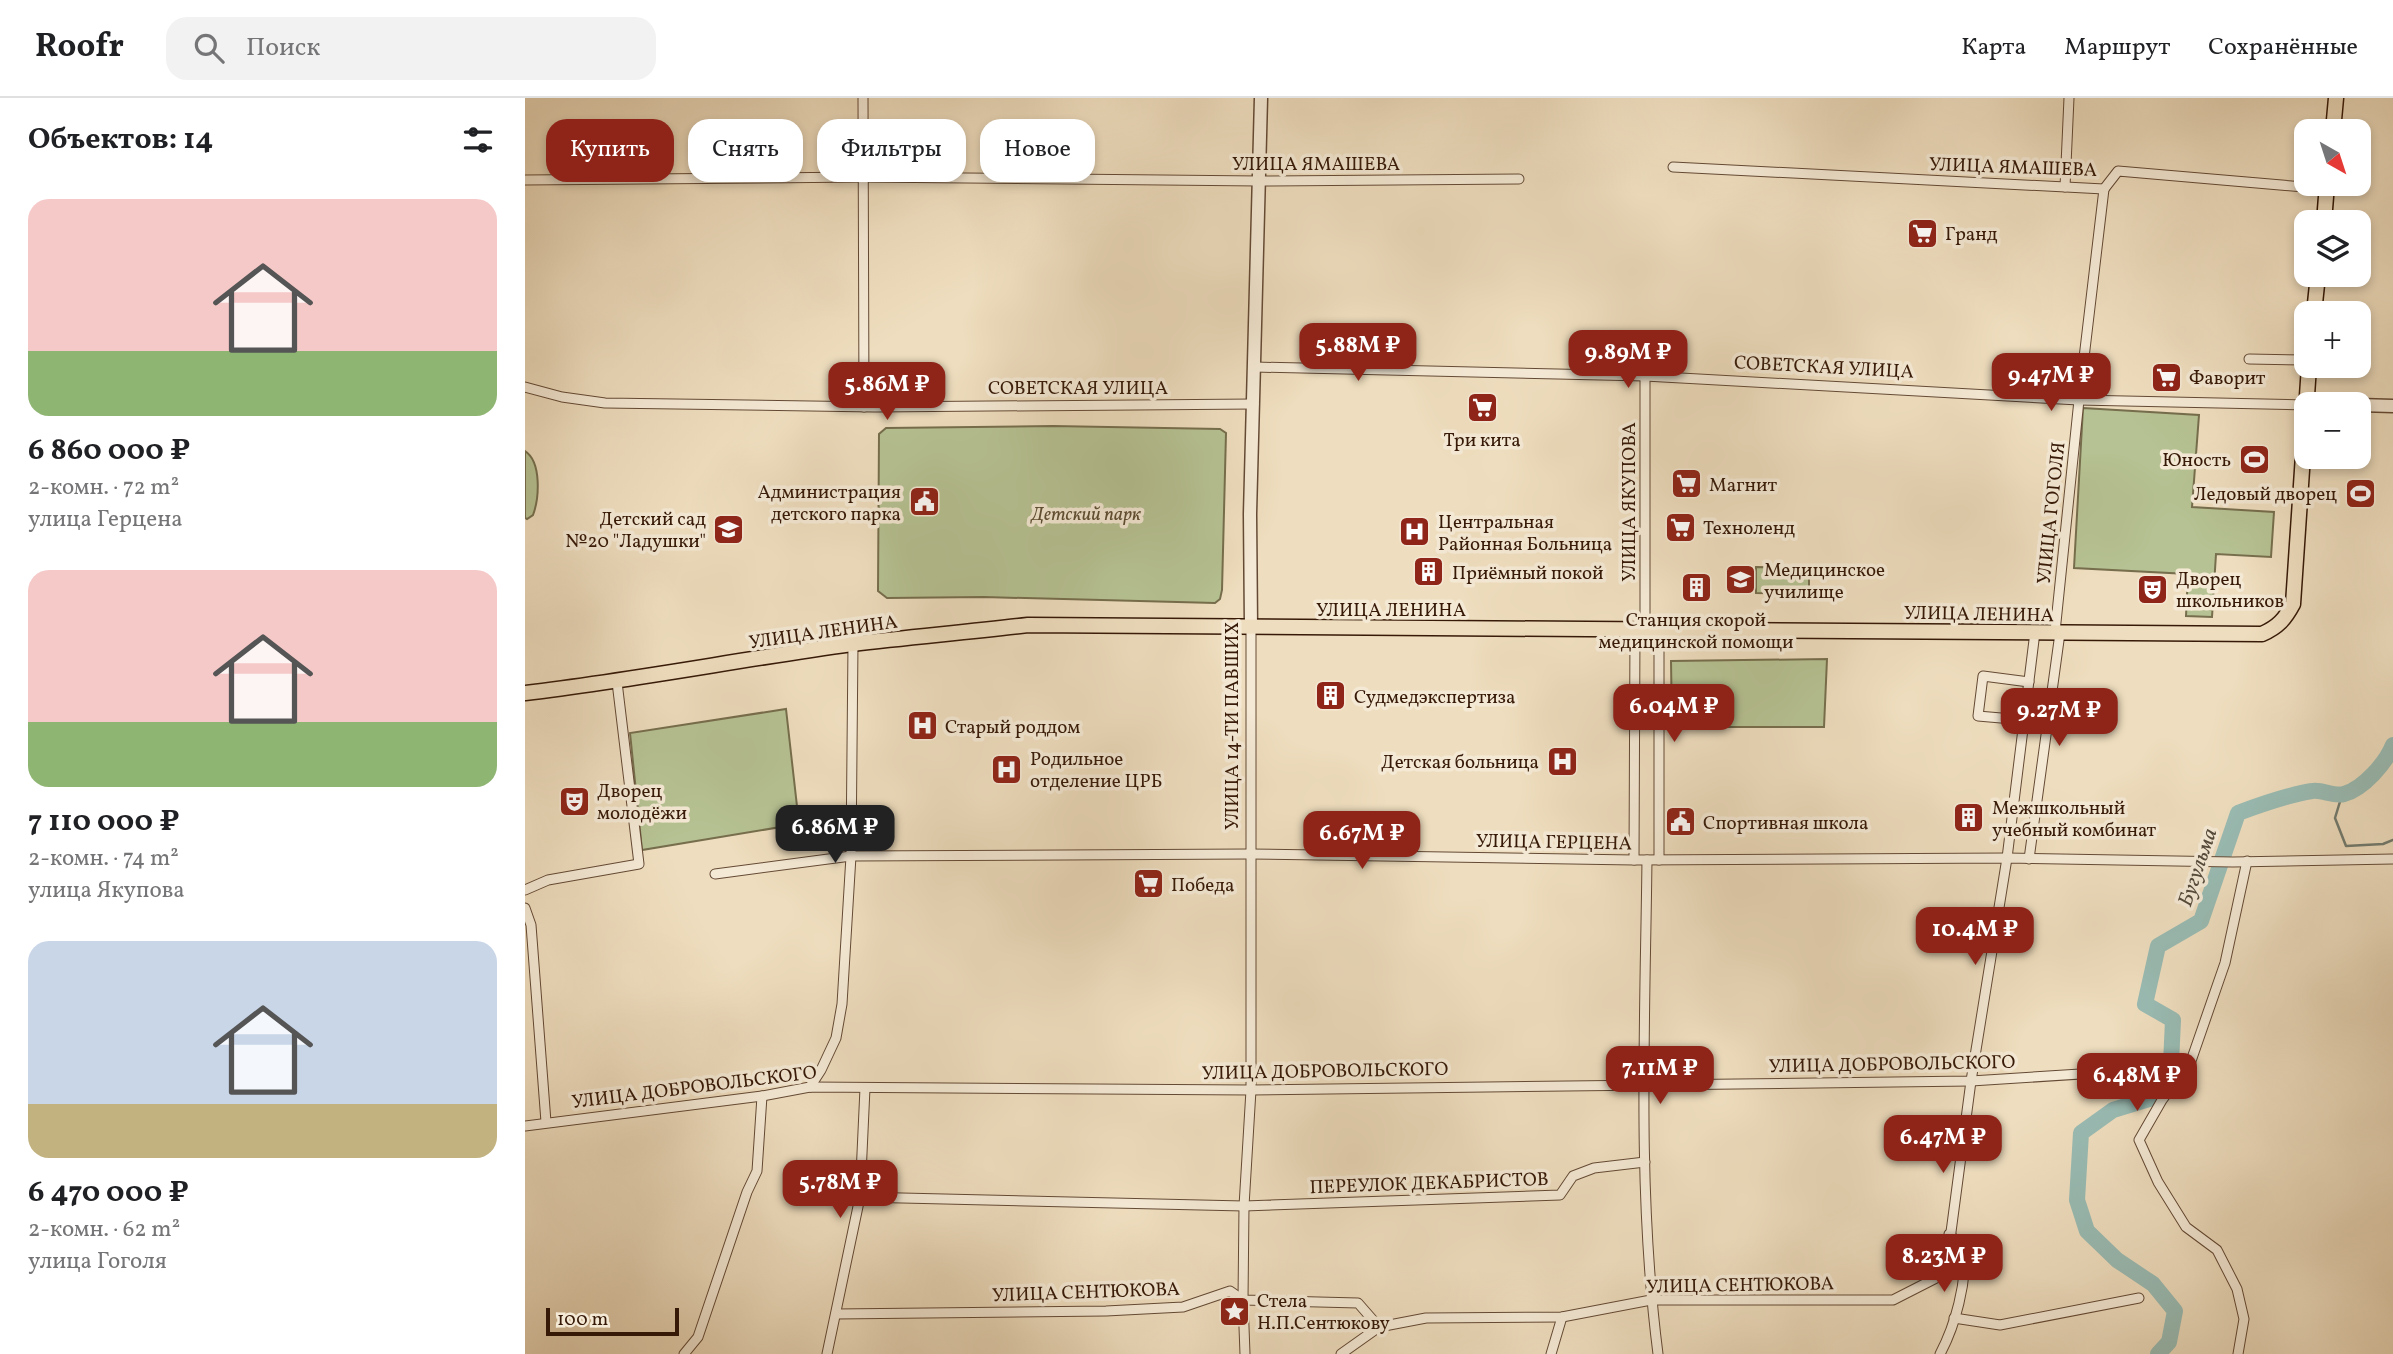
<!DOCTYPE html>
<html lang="ru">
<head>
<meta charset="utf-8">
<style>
	body { margin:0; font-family:Vollkorn,serif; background:#f2f2f2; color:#202124; height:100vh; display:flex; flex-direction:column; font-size:26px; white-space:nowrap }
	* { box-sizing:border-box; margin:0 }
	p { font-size:23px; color:#757577 }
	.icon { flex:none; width:38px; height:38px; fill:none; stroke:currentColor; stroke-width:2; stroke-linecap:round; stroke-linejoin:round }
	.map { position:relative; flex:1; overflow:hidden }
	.details { display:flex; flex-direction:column; background:#fff; width:525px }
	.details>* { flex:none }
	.hud { position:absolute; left:21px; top:21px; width:665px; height:63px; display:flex; gap:14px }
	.needle { width:46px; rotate:141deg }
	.controls { position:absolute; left:1769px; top:21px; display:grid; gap:14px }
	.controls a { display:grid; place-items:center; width:77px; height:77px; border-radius:14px; background:#fff; box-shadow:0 4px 10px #0003; font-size:35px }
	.scale { position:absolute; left:21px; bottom:18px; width:133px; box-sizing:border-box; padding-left:7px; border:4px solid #361907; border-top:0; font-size:19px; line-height:24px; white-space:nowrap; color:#361907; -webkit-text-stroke:5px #f4e9d5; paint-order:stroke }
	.price { position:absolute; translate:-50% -60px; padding:0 16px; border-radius:14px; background:#8f2418; color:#fff; font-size:23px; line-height:46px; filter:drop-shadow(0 2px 4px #0008) }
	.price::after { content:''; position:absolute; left:50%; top:42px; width:21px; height:16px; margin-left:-10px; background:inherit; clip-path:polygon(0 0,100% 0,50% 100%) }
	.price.selected { background:#222; color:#fff }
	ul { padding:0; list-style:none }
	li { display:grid; align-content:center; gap:14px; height:371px; padding:0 28px }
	li span { display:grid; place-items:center; height:217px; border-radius:21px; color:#555 }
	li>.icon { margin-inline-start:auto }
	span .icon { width:126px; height:126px; fill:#fffc; stroke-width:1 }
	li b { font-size:30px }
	h2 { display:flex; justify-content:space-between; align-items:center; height:84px; padding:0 28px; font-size:30px }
	.pill { padding:0 24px; border-radius:21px; background:#fff; box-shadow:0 4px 10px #0003; font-size:24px; line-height:63px }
	.pill.selected { background:#8f2418; color:#fff }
	header { display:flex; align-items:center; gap:42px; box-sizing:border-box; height:98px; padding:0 35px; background:#fff; border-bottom:2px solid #e0e0e0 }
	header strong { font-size:33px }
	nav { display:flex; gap:38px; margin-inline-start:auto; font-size:24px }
	.search { width:490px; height:63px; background:#f2f2f2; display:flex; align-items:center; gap:18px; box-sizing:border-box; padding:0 24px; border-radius:21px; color:#757577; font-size:26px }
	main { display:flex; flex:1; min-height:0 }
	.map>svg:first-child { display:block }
	.green { fill:#b6c293; stroke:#766e4d; stroke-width:2 }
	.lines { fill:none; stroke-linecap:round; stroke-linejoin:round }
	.stream { stroke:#717a6e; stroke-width:2.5 }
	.river { stroke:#99bbb3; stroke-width:16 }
	.minor-casing { stroke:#644a35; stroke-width:11 }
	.tertiary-casing { stroke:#644a35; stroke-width:15 }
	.primary-casing { stroke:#361907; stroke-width:17 }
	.minor { stroke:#f4e9d5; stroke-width:9 }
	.tertiary { stroke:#f4e9d5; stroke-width:12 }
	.primary { stroke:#eeddbe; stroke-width:14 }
	.labels { text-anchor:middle; stroke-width:7; stroke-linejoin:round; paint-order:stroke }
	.street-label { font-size:19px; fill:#361907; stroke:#f4e9d5 }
	.poi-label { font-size:19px; fill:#361907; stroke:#f4e9d5; text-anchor:start }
	.park-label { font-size:19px; font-style:italic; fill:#5c4c31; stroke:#f4e9d5 }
	.water-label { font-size:21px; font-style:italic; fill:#544a3b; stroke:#f4e9d5 }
</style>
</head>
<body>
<header>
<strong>Roofr</strong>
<div class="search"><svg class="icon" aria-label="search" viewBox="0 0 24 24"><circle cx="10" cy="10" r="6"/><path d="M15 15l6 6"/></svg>Поиск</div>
<nav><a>Карта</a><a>Маршрут</a><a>Сохранённые</a></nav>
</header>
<main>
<section class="details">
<h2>Объектов: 14<svg class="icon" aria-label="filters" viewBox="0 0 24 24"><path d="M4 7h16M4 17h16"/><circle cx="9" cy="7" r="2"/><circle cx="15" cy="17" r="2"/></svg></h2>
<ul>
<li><span style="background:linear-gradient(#f6c9c9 70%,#8fb573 0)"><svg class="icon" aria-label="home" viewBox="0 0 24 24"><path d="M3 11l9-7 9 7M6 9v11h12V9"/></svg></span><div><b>6 860 000 ₽</b><p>2-комн. · 72 m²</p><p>улица Герцена</p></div></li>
<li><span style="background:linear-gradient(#f6c9c9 70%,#8fb573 0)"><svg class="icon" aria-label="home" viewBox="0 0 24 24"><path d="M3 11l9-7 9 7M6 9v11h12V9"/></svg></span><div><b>7 110 000 ₽</b><p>2-комн. · 74 m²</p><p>улица Якупова</p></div></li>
<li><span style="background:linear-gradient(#c9d6e8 75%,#c2b280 0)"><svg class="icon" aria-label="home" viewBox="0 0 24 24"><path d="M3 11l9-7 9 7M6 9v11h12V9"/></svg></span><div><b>6 470 000 ₽</b><p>2-комн. · 62 m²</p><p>улица Гоголя</p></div></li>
</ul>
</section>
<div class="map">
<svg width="1868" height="1256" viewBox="0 0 1868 1256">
	<rect width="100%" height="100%" fill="#eeddbe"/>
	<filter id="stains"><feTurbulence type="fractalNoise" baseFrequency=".00286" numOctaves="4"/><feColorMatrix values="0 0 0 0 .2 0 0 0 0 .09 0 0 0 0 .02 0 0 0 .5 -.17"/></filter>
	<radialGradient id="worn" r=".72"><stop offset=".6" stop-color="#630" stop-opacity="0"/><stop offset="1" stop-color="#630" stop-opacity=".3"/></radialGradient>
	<g class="green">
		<path d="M 1558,310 L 1674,317 L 1667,409 L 1749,414 L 1746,459 L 1691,456 L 1687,519 L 1661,518 L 1663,476 L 1549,470 Z"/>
		<path d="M 528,328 L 695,331 L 701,335 L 697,492 L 695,501 L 690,505 L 459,499 L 362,500 L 353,493 L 354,336 L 361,330 Z"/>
		<path d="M 0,353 C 17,364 14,401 8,417 L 2,421 L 0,420 Z"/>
		<path d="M 1231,469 L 1284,470 L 1284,496 L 1231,495 Z"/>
		<path d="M 1302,561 L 1299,629 L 1147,629 L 1146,563 Z"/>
		<path d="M 261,611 L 274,726 L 117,752 L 105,635 Z"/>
	</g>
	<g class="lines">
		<path class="stream" d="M 1817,697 L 1810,720 L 1821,748 L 1858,746 L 1868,742"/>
		<path class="river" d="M 1633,1256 L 1644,1244 L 1650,1213 L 1628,1186 L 1592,1162 L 1562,1133 L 1552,1102 L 1556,1035 L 1588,1012 L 1624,1001 L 1646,966 L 1648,922 L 1620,906 L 1633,848 L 1676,823 L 1713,715 C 1737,706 1762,697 1787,693 C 1797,691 1809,699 1819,696 C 1838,691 1861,665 1868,647"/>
		<defs>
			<g id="minor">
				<path d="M 338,0 L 339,309"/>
				<path d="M 1148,69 L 1579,91"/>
				<path d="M 0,82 L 338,79 L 734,83 L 994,81"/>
				<path d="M 1540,89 L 1544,0"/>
				<path d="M 1579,91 L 1593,73 L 1802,91"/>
				<path d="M 1724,261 L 1782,262"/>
				<path d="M 730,269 L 1120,278 L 1554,302 L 1781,307"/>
				<path d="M 1120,278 L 1120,531"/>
				<path d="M 0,289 L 37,299 L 80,305 L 350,309 L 729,306"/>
				<path d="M 1134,531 L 1134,762"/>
				<path d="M 1530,534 L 1554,302 L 1579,91"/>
				<path d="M 1499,622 L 1453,618 L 1458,578 L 1504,584"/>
				<path d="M 1504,761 L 1535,535"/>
				<path d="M 1109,762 L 1110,531"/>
				<path d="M 1122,762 C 1120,926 1112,1093 1133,1256"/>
				<path d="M 190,776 L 326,758 L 724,756 L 1109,762 L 1482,760 L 1708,764 L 1868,761"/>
				<path d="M 0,792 L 23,782 L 114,766 L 92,584"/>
				<path d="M 0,810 L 6,827 L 21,1024"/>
				<path d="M 285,989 L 296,972 L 311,940 L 317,906 L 326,758 L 328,546"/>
				<path d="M 0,1028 L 237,998 L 285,989 L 726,992 L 1446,983 L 1603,973"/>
				<path d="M 335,1099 L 719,1108 L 1035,1097 L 1048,1078 L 1069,1070 L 1120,1064"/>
				<path d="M 311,1216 L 581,1213 L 658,1209 L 705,1193 L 718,1202 L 833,1205 L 854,1229 L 901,1220 L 1037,1219 L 1126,1202 L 1368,1202 L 1417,1177 L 1424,1149 L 1446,983 L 1482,760 L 1510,534"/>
				<path d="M 1429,1220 L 1475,1227 L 1614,1200"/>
				<path d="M 159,1256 L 173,1239 L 222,1094 L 232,1073 L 237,998"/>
				<path d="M 302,1256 L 335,1099 L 340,990"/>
				<path d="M 720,1256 L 718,1202 L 719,1108 L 726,992 L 726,529"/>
				<path d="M 816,1256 L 854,1229"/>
				<path d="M 1026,1256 L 1037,1219"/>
				<path d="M 1415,1256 C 1431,1226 1441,1186 1440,1151 L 1424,1136"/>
				<path d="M 1713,1256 L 1719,1221 L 1712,1191 L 1692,1152 L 1661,1129 L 1633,1084 L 1614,1042 L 1637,1002 L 1666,963 L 1700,865 L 1722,763"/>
			</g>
			<g id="tertiary">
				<path d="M 1834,307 L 1868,308"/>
				<path d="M 726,529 L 725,416 L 736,0"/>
			</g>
			<g id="primary">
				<path d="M 1808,33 L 1811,0"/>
				<path d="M 1799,124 L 1802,86"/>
				<path d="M 1789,215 L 1793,177"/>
				<path d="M 0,595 C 110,582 218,561 327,546 C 386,539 444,534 503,527 L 1737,536 C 1753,529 1760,521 1768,506 L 1784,268"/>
			</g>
		</defs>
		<use href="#minor" class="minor-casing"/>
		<use href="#tertiary" class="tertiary-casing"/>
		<use href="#primary" class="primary-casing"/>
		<use href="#minor" class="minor"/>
		<use href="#tertiary" class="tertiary"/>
		<use href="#primary" class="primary"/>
	</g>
	<defs>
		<symbol id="supermarket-square" viewBox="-11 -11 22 22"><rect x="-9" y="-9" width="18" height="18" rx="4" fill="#8f2418" stroke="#f4e9d5"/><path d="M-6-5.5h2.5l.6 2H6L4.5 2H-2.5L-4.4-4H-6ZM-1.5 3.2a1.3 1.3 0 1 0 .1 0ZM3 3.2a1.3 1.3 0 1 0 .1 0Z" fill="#fff"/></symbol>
		<symbol id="stadium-square" viewBox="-11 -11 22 22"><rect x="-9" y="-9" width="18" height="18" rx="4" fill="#8f2418" stroke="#f4e9d5"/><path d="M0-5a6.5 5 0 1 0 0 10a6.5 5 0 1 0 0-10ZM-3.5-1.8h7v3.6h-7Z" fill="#fff"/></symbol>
		<symbol id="civic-square" viewBox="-11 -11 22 22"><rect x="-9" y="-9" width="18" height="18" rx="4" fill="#8f2418" stroke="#f4e9d5"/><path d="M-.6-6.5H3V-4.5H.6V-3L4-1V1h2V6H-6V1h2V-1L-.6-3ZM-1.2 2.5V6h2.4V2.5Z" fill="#fff"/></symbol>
		<symbol id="school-square" viewBox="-11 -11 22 22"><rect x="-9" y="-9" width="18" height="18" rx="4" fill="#8f2418" stroke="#f4e9d5"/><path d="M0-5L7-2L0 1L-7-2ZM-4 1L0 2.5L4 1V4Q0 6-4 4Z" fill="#fff"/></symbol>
		<symbol id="hospital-square" viewBox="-11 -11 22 22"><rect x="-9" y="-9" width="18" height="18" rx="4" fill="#8f2418" stroke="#f4e9d5"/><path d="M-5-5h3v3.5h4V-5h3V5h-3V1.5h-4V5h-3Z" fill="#fff"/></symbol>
		<symbol id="building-square" viewBox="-11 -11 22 22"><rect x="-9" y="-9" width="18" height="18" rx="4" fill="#8f2418" stroke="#f4e9d5"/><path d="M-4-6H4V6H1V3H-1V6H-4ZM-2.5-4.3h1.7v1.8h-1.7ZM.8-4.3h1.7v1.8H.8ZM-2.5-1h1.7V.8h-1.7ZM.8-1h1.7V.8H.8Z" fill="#fff"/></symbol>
		<symbol id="university-square" viewBox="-11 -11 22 22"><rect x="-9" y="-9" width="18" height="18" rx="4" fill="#8f2418" stroke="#f4e9d5"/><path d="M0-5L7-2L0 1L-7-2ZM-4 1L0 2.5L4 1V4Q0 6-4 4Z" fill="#fff"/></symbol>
		<symbol id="theatre-square" viewBox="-11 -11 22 22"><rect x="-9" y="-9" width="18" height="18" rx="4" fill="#8f2418" stroke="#f4e9d5"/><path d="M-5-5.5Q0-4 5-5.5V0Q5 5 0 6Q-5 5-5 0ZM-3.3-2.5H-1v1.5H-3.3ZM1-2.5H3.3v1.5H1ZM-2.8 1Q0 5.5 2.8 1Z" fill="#fff"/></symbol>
		<symbol id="sight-square" viewBox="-11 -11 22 22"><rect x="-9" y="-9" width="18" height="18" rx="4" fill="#8f2418" stroke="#f4e9d5"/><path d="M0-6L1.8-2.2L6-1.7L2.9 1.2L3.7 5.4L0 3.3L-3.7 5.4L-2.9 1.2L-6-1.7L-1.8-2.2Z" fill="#fff"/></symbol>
	</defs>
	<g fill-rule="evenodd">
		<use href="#supermarket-square" x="1380" y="118" width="35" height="35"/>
		<use href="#supermarket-square" x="1624" y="262" width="35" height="35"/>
		<use href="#supermarket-square" x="940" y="292" width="35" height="35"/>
		<use href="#stadium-square" x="1712" y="344" width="35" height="35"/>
		<use href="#supermarket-square" x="1144" y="368" width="35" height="35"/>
		<use href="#stadium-square" x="1818" y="378" width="35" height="35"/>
		<use href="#civic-square" x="382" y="386" width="35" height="35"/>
		<use href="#supermarket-square" x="1138" y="412" width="35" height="35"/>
		<use href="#school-square" x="186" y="414" width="35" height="35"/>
		<use href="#hospital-square" x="872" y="416" width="35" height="35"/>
		<use href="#building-square" x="886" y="456" width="35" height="35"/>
		<use href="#university-square" x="1198" y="464" width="35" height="35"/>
		<use href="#building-square" x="1154" y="472" width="35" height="35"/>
		<use href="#theatre-square" x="1610" y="474" width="35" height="35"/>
		<use href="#building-square" x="788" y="580" width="35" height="35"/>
		<use href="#hospital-square" x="380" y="610" width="35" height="35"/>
		<use href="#hospital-square" x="1020" y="646" width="35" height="35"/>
		<use href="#hospital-square" x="464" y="654" width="35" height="35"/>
		<use href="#theatre-square" x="32" y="686" width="35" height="35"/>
		<use href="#building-square" x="1426" y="702" width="35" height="35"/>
		<use href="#civic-square" x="1138" y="706" width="35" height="35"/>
		<use href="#supermarket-square" x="606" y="768" width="35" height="35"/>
		<use href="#sight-square" x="692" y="1196" width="35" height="35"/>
	</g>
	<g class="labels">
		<g class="street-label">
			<text x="791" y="72">УЛИЦА ЯМАШЕВА</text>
			<text transform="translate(1488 68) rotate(2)" y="7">УЛИЦА ЯМАШЕВА</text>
			<text transform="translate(1299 268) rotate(3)" y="7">СОВЕТСКАЯ УЛИЦА</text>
			<text x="553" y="296">СОВЕТСКАЯ УЛИЦА</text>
			<text transform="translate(1103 404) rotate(-90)" y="7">УЛИЦА ЯКУПОВА</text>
			<text transform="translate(1525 415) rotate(-84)" y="7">УЛИЦА ГОГОЛЯ</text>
			<text x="866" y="518">УЛИЦА ЛЕНИНА</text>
			<text transform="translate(1454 515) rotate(1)" y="7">УЛИЦА ЛЕНИНА</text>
			<text transform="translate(298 533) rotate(-8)" y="7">УЛИЦА ЛЕНИНА</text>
			<text transform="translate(706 628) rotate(-90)" y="7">УЛИЦА 14-ТИ ПАВШИХ</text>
			<text transform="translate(1029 743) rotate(1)" y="7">УЛИЦА ГЕРЦЕНА</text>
			<text transform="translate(1367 965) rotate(-1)" y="7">УЛИЦА ДОБРОВОЛЬСКОГО</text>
			<text transform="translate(800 972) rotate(-1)" y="7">УЛИЦА ДОБРОВОЛЬСКОГО</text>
			<text transform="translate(169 988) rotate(-7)" y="7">УЛИЦА ДОБРОВОЛЬСКОГО</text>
			<text transform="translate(904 1084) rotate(-2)" y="7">ПЕРЕУЛОК ДЕКАБРИСТОВ</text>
			<text transform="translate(1215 1186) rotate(-1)" y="7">УЛИЦА СЕНТЮКОВА</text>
			<text transform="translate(561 1193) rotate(-2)" y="7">УЛИЦА СЕНТЮКОВА</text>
		</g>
		<g class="poi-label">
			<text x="1420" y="142">Гранд</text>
			<text x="1664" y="286">Фаворит</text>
			<text x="957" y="348" text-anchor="middle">Три кита</text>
			<text x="1706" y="368" text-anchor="end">Юность</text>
			<text x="1184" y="393">Магнит</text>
			<text x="376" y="400" text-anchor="end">Администрация<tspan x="376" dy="22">детского парка</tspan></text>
			<text x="1812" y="402" text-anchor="end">Ледовый дворец</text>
			<text x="181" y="427" text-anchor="end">Детский сад<tspan x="181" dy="22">№20 "Ладушки"</tspan></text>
			<text x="913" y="430">Центральная<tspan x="913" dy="22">Районная Больница</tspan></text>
			<text x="1178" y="436">Техноленд</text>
			<text x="1239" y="478">Медицинское<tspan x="1239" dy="22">училище</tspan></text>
			<text x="927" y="481">Приёмный покой</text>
			<text x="1651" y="487">Дворец<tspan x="1651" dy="22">школьников</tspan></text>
			<text x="1171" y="528" text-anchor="middle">Станция скорой<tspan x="1171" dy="22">медицинской помощи</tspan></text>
			<text x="829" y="605">Судмедэкспертиза</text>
			<text x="420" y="635">Старый роддом</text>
			<text x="505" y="667">Родильное<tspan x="505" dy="22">отделение ЦРБ</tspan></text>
			<text x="1014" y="670" text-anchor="end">Детская больница</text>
			<text x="72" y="699">Дворец<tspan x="72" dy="22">молодёжи</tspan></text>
			<text x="1467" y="716">Межшкольный<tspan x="1467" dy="22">учебный комбинат</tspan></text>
			<text x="1178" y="731">Спортивная школа</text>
			<text x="646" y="793">Победа</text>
			<text x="732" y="1209">Стела<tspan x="732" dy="22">Н.П.Сентюкову</tspan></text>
		</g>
		<g class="park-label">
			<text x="561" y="422">Детский парк</text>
		</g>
		<g class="water-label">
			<text transform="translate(1672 769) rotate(-71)" y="7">Бугульма</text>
		</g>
	</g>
	<rect width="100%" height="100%" filter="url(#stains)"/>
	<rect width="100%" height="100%" fill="url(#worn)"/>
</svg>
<div class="controls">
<a><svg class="needle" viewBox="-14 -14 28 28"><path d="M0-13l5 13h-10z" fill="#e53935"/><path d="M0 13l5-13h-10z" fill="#757577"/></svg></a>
<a><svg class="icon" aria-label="layers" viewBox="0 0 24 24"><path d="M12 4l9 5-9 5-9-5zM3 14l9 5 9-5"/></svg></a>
<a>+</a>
<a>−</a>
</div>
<div class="scale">100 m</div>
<b class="price" style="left:833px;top:285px">5.88M ₽</b>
<b class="price" style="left:1103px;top:292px">9.89M ₽</b>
<b class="price" style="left:1526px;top:315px">9.47M ₽</b>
<b class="price" style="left:362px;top:324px">5.86M ₽</b>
<b class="price" style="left:1149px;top:646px">6.04M ₽</b>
<b class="price" style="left:1534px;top:650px">9.27M ₽</b>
<b class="price selected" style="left:310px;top:767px">6.86M ₽</b>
<b class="price" style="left:837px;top:773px">6.67M ₽</b>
<b class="price" style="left:1450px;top:869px">10.4M ₽</b>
<b class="price" style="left:1135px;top:1008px">7.11M ₽</b>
<b class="price" style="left:1612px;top:1015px">6.48M ₽</b>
<b class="price" style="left:1418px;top:1077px">6.47M ₽</b>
<b class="price" style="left:315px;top:1122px">5.78M ₽</b>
<b class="price" style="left:1419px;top:1196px">8.23M ₽</b>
<div class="hud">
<a class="pill selected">Купить</a>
<a class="pill">Снять</a>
<a class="pill">Фильтры</a>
<a class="pill">Новое</a>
</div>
</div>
</main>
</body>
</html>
